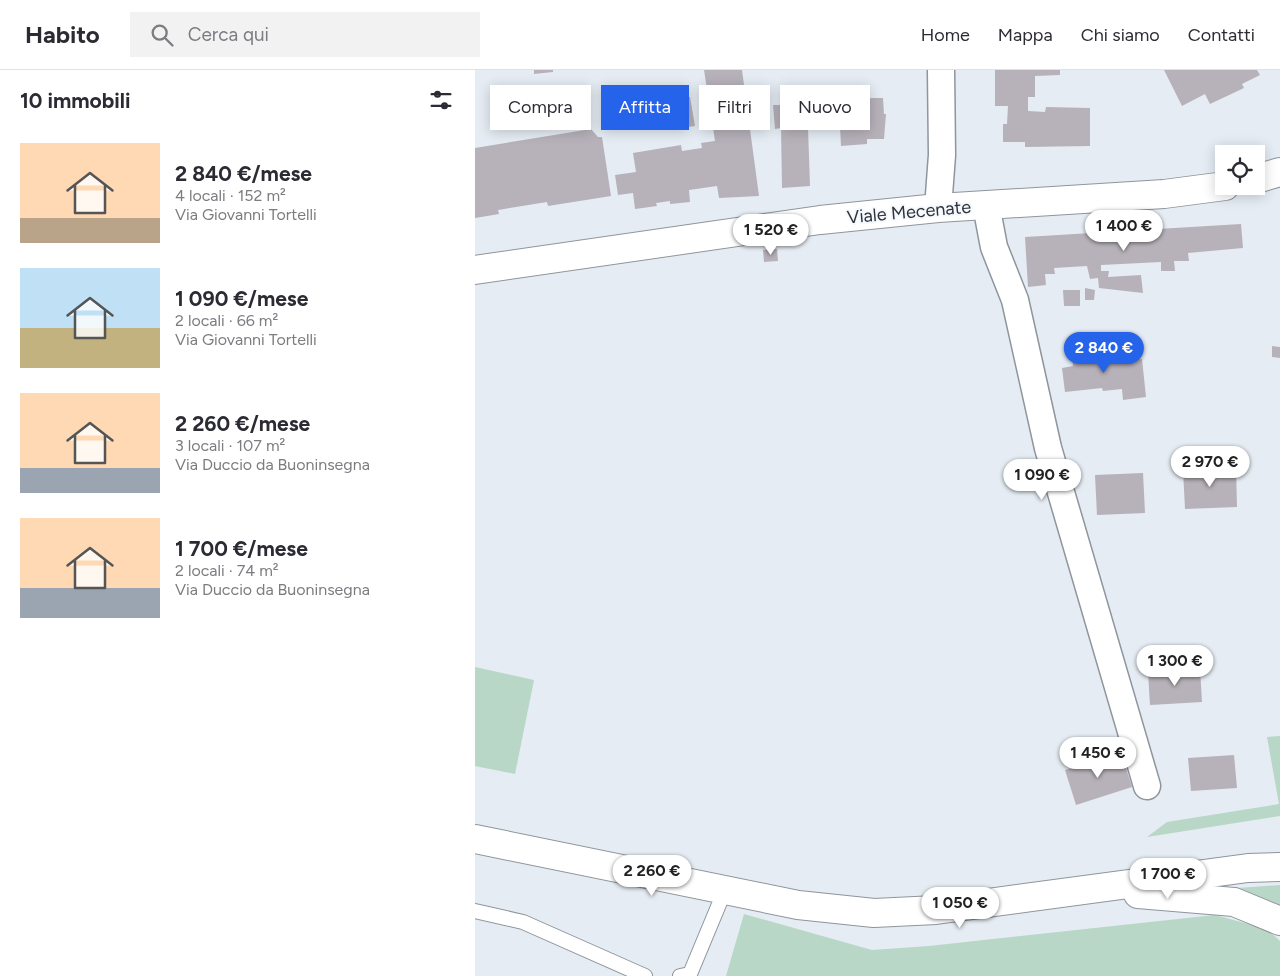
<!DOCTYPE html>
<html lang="it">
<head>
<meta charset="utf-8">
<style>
	body { margin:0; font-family:Figtree,sans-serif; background:#f2f2f3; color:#2b2b33; height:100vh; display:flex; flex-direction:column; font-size:19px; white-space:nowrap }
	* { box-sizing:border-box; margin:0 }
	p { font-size:16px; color:#7c7c81 }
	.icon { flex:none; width:28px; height:28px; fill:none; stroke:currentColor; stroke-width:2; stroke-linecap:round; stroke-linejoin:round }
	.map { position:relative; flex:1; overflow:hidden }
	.details { display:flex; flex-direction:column; background:#fff; width:475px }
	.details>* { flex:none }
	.guide { position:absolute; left:15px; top:15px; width:475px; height:45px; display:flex; gap:10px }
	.controls { position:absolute; left:740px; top:75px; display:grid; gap:10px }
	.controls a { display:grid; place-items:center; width:50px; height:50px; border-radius:0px; background:#fff; box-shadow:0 2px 12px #0003; font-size:25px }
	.price { position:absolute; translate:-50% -42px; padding:0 11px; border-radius:18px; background:#fff; color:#222; font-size:16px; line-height:32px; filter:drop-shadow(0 1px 2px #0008) }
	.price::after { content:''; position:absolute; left:50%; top:30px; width:15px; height:11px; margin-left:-8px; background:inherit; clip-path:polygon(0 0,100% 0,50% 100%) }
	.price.selected { background:#2563eb; color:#fff }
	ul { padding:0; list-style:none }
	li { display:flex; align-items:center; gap:15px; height:125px; padding:0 20px }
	li span { display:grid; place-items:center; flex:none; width:140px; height:100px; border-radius:0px; color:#555 }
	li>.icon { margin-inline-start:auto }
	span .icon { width:60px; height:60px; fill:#fffc; stroke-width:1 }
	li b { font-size:21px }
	h2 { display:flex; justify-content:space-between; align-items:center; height:60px; padding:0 20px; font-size:21px }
	.chip { padding:0 18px; border-radius:0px; background:#fff; box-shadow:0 2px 12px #0003; font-size:18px; line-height:45px }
	.chip.selected { background:#2563eb; color:#fff }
	header { display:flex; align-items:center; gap:30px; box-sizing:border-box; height:70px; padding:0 25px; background:#fff; border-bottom:1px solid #e1e1e2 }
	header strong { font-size:24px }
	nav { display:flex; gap:28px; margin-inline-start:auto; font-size:18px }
	.search { width:350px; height:45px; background:#f2f2f3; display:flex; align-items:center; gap:12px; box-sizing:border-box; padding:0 18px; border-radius:0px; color:#7c7c81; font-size:19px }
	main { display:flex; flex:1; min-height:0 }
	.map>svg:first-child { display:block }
	.green { fill:#b8d7c6 }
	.building { fill:#b7b1b9 }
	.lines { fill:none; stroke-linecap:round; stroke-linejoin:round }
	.service-casing { stroke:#8f959c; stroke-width:16 }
	.minor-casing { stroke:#8f959c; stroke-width:29 }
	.secondary-casing { stroke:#8f959c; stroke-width:30 }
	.service { stroke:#fff; stroke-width:14 }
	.minor { stroke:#fff; stroke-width:26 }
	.secondary { stroke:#fff; stroke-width:28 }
	.labels { text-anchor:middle; stroke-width:4; stroke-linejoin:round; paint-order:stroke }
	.street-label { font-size:18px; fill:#313336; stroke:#f4f9ff }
</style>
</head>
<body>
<header>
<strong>Habito</strong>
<div class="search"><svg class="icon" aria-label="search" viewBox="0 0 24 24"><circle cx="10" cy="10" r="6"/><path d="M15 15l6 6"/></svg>Cerca qui</div>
<nav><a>Home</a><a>Mappa</a><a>Chi siamo</a><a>Contatti</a></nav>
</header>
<main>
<section class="details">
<h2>10 immobili<svg class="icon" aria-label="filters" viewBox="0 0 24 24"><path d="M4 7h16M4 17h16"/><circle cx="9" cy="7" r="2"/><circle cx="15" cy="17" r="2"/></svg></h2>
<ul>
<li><span style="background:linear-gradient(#ffd9b3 75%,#b9a48a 0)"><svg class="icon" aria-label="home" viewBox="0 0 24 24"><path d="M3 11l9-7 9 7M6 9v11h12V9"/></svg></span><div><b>2 840 €/mese</b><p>4 locali · 152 m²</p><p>Via Giovanni Tortelli</p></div></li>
<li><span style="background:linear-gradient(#bfe0f5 60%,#c2b280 0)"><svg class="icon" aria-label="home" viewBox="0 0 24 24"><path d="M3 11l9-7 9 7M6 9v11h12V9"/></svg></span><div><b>1 090 €/mese</b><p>2 locali · 66 m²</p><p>Via Giovanni Tortelli</p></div></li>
<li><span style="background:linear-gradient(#ffd9b3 75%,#9aa5b1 0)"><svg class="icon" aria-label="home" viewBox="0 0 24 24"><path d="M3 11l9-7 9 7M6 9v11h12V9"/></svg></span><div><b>2 260 €/mese</b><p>3 locali · 107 m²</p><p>Via Duccio da Buoninsegna</p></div></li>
<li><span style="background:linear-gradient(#ffd9b3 70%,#9aa5b1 0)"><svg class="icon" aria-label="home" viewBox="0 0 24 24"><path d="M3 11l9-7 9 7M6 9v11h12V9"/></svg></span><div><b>1 700 €/mese</b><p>2 locali · 74 m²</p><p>Via Duccio da Buoninsegna</p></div></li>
</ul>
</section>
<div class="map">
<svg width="805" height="906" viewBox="0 0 805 906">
	<rect width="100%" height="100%" fill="#e5ecf3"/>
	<g class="green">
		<path d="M 0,597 L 59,610 L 40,704 L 0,696 Z"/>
		<path d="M 805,666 L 805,746 L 672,767 L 692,752 L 804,734 L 792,667 Z"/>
		<path d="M 805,815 L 805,840 L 735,820 Z"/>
		<path d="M 269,844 L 397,880 L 454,876 L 740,845 L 792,859 L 805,871 L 805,906 L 251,906 Z"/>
	</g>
	<g class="building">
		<path d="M 59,0 L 78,0 L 78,2 L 59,4 Z"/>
		<path d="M 229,0 L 267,0 L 284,126 L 244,128 L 242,116 L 214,120 L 215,132 L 195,134 L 195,131 L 181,133 L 182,136 L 160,139 L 158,123 L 143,125 L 140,105 L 161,102 L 158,83 L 206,75 L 207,81 L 227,78 L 226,73 L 240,71 Z"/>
		<path d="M 520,0 L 585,0 L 585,5 L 560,6 L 560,27 L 553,27 L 553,41 L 570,42 L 571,37 L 615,38 L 615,76 L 550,77 L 550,72 L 528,72 L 528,54 L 532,54 L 533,36 L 520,36 Z"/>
		<path d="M 689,0 L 782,0 L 785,5 L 767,14 L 769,18 L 735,34 L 730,24 L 707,36 Z"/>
		<path d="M 215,27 L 220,56 L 205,58 L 200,29 Z"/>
		<path d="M 399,28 L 408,28 L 409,44 L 411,44 L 409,69 L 392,69 L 392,74 L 366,76 L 365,57 L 373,56 L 372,29 Z"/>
		<path d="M 298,35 L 311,35 L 311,52 L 308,51 L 308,58 L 333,58 L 335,116 L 307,118 L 306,58 L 300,59 Z"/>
		<path d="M 116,59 L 123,67 L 127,67 L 136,126 L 73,136 L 72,132 L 23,140 L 24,144 L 0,148 L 0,78 Z"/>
		<path d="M 766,154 L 768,178 L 713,183 L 714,191 L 699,191 L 700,201 L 686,201 L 686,192 L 626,195 L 626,201 L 634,201 L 633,207 L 666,205 L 668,223 L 624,218 L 623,208 L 615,209 L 612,196 L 579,198 L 580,204 L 570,204 L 571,215 L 553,217 L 550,167 Z"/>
		<path d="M 302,179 L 303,191 L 289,192 L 288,180 Z"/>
		<path d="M 610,218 L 620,220 L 619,230 L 610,230 Z"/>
		<path d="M 588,220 L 605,220 L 605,236 L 589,236 Z"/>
		<path d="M 626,275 L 628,293 L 667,289 L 671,327 L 648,330 L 647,319 L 628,321 L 627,318 L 590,322 L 587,298 L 598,296 L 596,279 Z"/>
		<path d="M 797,276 L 805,277 L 805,288 L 797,287 Z"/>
		<path d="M 761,397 L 762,437 L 710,439 L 708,400 Z"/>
		<path d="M 668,403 L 670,443 L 622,445 L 620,405 Z"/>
		<path d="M 725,598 L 727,632 L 675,635 L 673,602 Z"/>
		<path d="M 646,682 L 657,717 L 601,735 L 590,700 Z"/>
		<path d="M 759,685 L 762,718 L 716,721 L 713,688 Z"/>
	</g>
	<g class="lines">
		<defs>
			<g id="service">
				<path d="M 0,841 L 48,852 L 170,906"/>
				<path d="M 205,906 L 215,904 L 250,820"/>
			</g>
			<g id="minor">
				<path d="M 511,135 L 519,177 L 540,230 L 573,378 L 672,716"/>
				<path d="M 463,138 L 467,85 L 466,0"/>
			</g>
			<g id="secondary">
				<path d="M 781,109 L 805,102"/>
				<path d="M 0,200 L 345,150 L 463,138 L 689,124 L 750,116"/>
				<path d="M 0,769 L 323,835 L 399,843 L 461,840 L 773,798 L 805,797"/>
				<path d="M 663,824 L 759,832 L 805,851"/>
			</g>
		</defs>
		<use href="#service" class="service-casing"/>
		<use href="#minor" class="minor-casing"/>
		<use href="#secondary" class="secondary-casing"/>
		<use href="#service" class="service"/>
		<use href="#minor" class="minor"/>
		<use href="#secondary" class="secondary"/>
	</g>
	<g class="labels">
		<g class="street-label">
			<text transform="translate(434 142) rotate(-5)" y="6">Viale Mecenate</text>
		</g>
	</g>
</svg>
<div class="controls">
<a><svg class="icon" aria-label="locate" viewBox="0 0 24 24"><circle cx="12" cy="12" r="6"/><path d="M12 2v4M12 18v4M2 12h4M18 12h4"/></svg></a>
</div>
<b class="price" style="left:649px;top:182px">1 400 €</b>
<b class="price" style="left:296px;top:186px">1 520 €</b>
<b class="price selected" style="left:629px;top:304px">2 840 €</b>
<b class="price" style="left:735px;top:418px">2 970 €</b>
<b class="price" style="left:567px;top:431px">1 090 €</b>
<b class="price" style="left:700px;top:617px">1 300 €</b>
<b class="price" style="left:623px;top:709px">1 450 €</b>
<b class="price" style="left:177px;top:827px">2 260 €</b>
<b class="price" style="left:693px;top:830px">1 700 €</b>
<b class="price" style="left:485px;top:859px">1 050 €</b>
<div class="guide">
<a class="chip">Compra</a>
<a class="chip selected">Affitta</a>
<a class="chip">Filtri</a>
<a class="chip">Nuovo</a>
</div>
</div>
</main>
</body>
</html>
